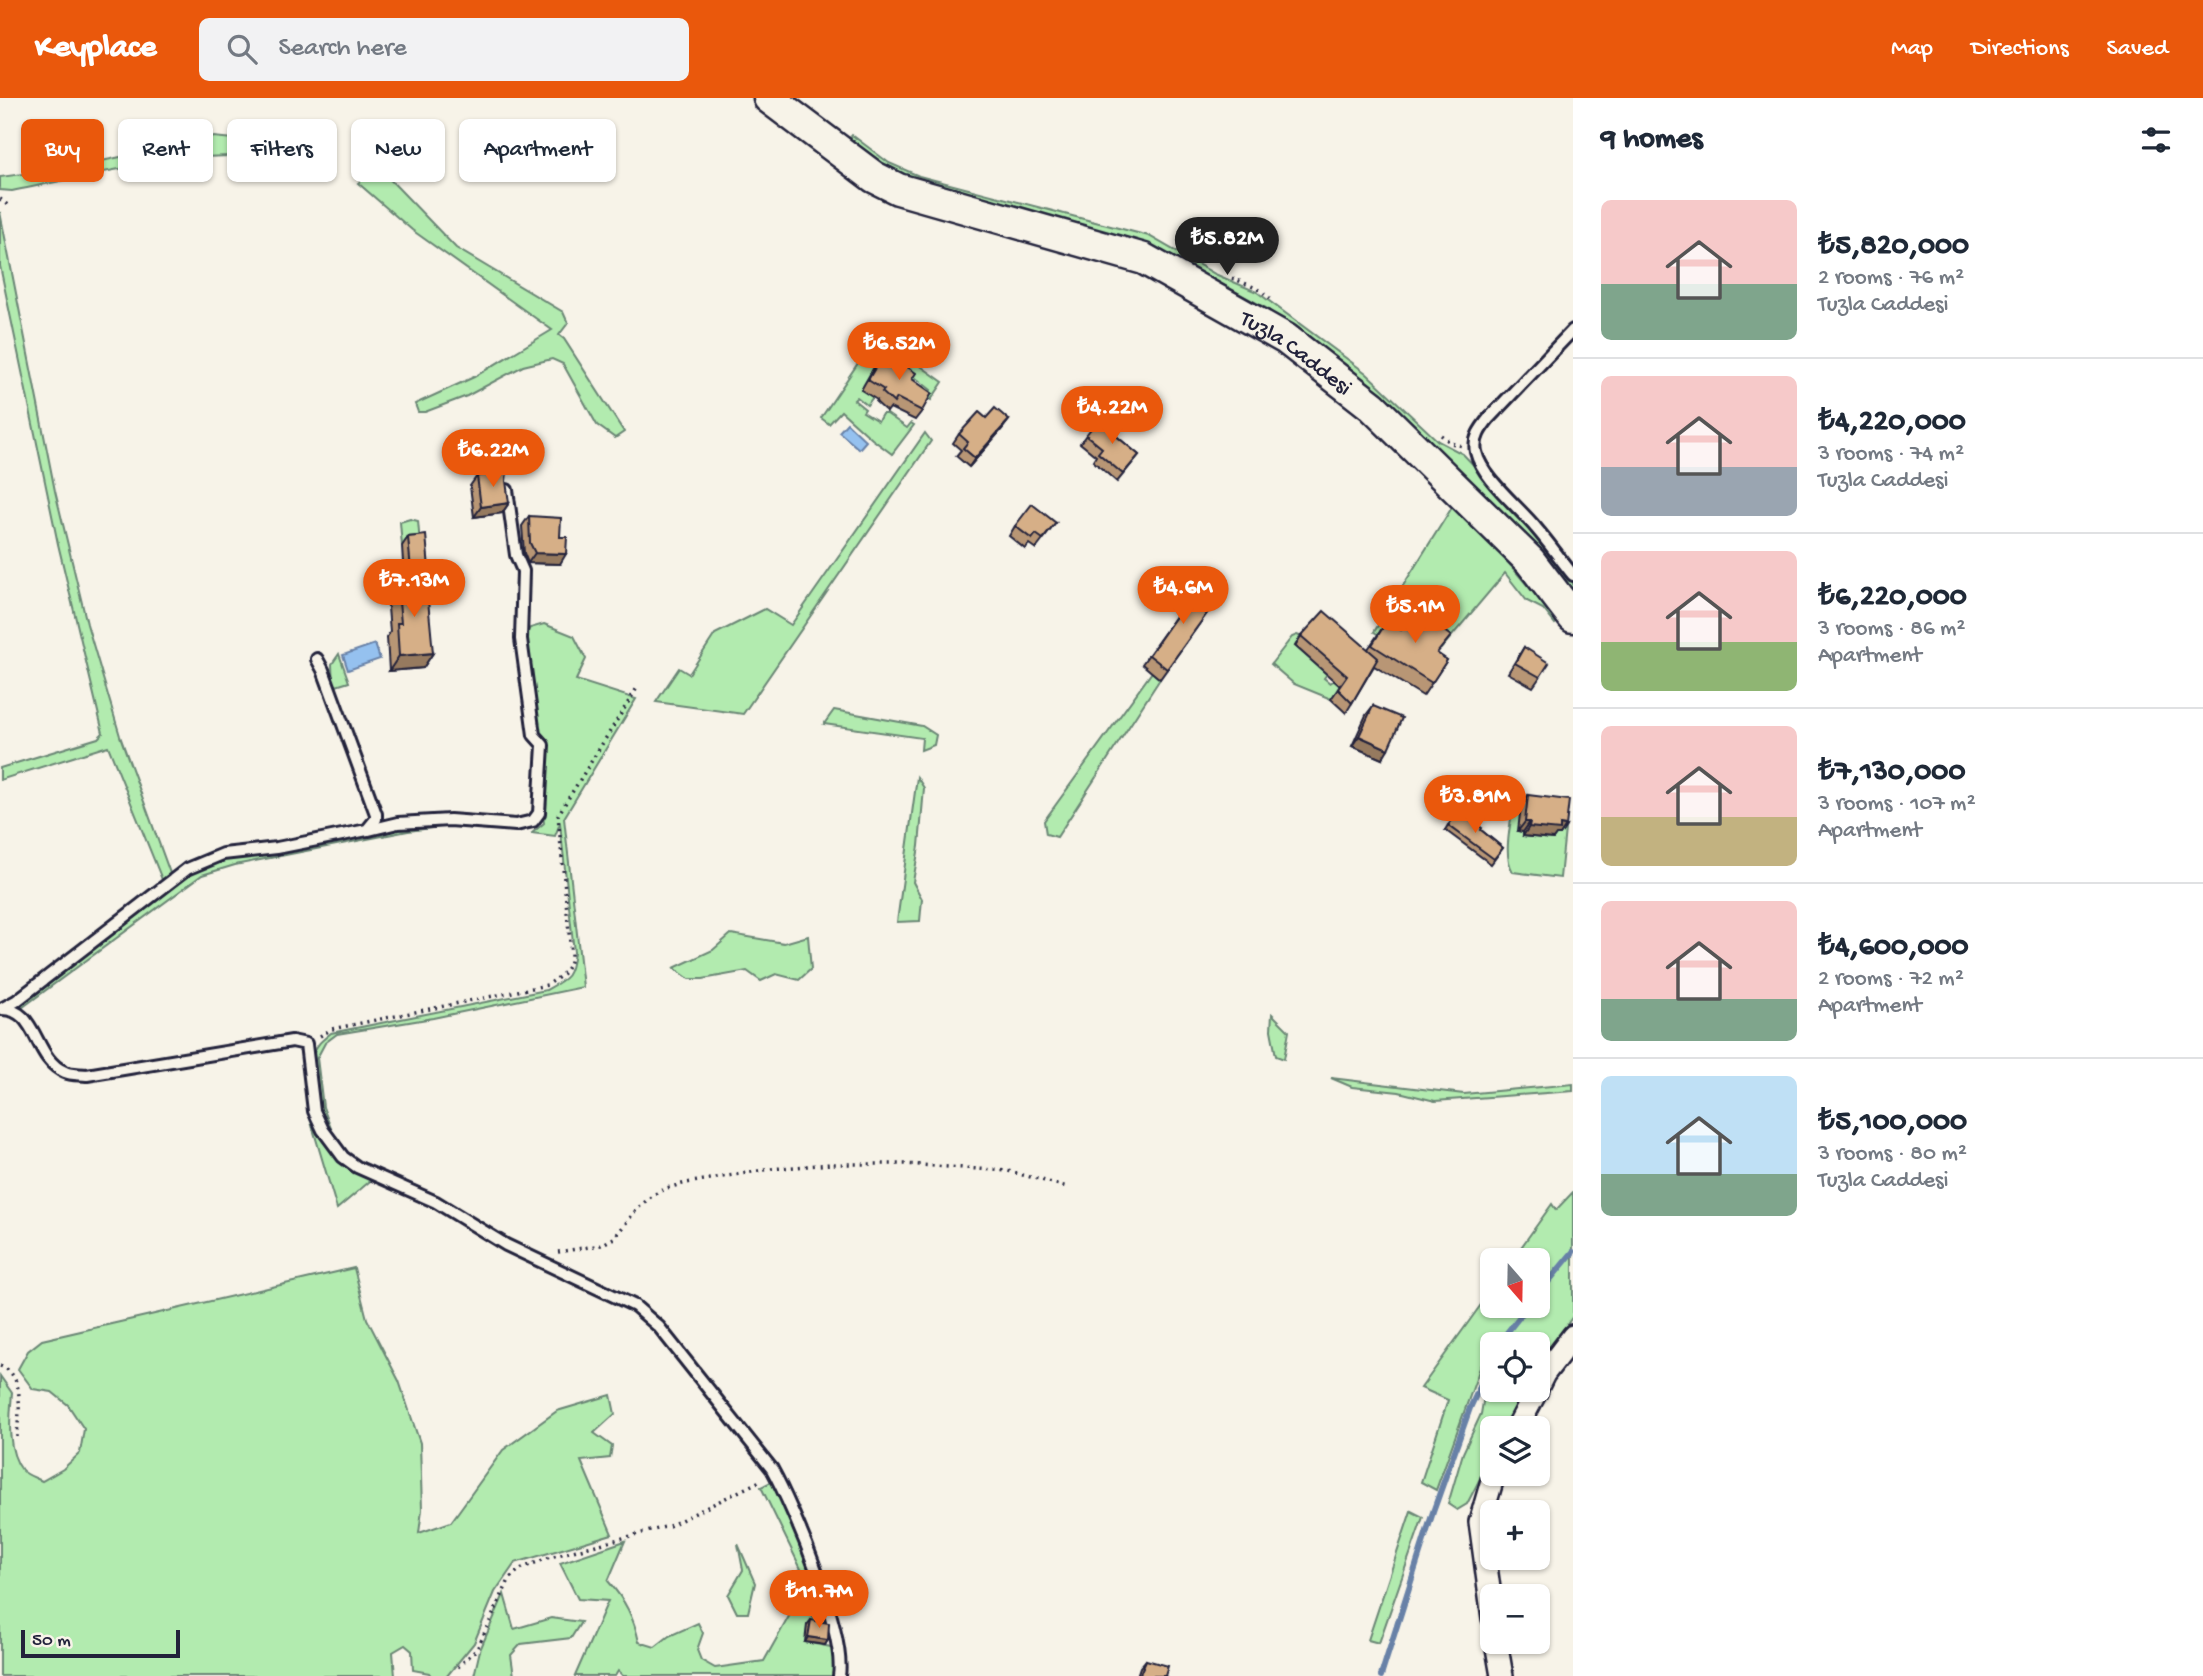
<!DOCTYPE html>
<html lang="en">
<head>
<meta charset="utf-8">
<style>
	body { margin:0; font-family:"Gochi Hand",sans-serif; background:#f2f2f3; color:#1f2937; height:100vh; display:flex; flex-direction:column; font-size:26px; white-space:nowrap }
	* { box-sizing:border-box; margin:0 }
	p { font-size:23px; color:#747a83 }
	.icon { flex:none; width:38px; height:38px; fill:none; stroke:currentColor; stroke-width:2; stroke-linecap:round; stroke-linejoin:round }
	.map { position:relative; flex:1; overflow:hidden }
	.sheet { display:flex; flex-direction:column; background:#fff; width:630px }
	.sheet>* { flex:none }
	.top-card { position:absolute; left:21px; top:21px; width:665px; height:63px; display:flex; gap:14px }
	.needle { width:46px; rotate:160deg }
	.buttons { position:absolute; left:1480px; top:1150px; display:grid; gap:14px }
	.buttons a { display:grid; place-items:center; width:70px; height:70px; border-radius:10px; background:#fff; box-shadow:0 2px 5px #0004; font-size:35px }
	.scale { position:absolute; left:21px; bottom:18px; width:159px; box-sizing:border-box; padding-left:7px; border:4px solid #22223b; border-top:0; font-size:19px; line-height:24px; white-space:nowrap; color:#22223b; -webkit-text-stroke:5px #f7f3e8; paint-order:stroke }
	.price { position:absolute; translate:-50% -60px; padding:0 16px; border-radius:24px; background:#ea580c; color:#fff; font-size:23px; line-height:46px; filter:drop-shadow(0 2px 4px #0008) }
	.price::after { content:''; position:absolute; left:50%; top:42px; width:21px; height:16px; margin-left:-10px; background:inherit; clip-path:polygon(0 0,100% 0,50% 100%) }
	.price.on { background:#222; color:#fff }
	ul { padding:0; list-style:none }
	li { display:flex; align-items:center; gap:21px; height:175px; padding:0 28px }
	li+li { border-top:2px solid #e0e1e3 }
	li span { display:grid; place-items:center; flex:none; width:196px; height:140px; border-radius:10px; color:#555 }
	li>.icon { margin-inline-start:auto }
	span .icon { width:84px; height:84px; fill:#fffc; stroke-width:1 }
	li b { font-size:30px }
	h2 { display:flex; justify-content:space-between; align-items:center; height:84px; padding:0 28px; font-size:30px }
	.pill { padding:0 24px; border-radius:10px; background:#fff; box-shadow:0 2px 5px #0004; font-size:24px; line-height:63px }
	.pill.on { background:#ea580c; color:#fff }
	header { display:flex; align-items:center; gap:42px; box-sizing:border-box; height:98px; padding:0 35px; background:#ea580c; color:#fff }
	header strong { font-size:33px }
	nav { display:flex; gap:38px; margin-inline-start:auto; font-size:24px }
	.search { width:490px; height:63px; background:#f2f2f3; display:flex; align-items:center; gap:18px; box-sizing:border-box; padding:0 24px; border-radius:10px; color:#747a83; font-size:26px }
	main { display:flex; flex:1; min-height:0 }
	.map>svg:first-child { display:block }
	.green { fill:#b2ebaf; stroke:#6a8675; stroke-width:2 }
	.water { fill:#95c1ef; stroke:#6781a7; stroke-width:2 }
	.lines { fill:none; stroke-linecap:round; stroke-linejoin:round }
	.stream { stroke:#6781a7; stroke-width:6 }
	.lane-casing { stroke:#22223b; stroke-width:16 }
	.street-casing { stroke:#22223b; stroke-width:26 }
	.secondary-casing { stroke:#22223b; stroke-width:35 }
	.path { stroke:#22223b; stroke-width:3.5; stroke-dasharray:2 5; stroke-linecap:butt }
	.lane { stroke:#f7f3e8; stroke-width:10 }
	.street { stroke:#f7f3e8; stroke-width:21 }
	.secondary { stroke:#f7f3e8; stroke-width:30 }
	.wall { fill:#b89674; stroke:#22223b; stroke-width:2 }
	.shaded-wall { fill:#967a5e; stroke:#22223b; stroke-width:2 }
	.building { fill:#d6af87; stroke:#22223b; stroke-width:2 }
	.labels { text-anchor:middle; stroke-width:5; stroke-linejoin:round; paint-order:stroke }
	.street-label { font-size:23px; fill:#22223b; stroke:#f7f3e8 }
</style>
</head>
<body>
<header>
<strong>Keyplace</strong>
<div class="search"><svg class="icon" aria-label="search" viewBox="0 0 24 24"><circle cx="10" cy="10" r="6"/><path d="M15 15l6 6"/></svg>Search here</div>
<nav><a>Map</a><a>Directions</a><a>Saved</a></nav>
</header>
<main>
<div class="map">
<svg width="1573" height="1578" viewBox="0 0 1573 1578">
	<rect width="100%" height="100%" fill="#f7f3e8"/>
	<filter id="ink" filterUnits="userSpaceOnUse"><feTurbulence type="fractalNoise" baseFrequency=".0143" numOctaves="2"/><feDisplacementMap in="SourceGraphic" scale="14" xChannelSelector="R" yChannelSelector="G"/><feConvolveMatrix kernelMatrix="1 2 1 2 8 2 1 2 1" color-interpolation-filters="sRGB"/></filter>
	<g filter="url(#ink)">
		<g class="green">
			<path d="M 852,37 L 889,65 L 919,78 L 1149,138 L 1215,176 L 1257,194 L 1366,275 L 1438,343 L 1463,356 L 1534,431 L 1573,482 L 1573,510 L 1392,308 L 1266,210 L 1146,145 L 1130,145 L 916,88 L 845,45 Z"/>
			<path d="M 213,39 L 304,48 L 297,63 C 203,46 105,75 12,93 L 0,92 L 0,79 L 74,69 Z"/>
			<path d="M 378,69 L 456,150 L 563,214 L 568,225 L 559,237 L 564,241 L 624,334 L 615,340 L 597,327 L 563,266 L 552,261 L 523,268 L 467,298 L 425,314 L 418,314 L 415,306 L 474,279 L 552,232 L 412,132 L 358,85 Z"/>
			<path d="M 0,114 L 55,393 L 87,526 L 120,638 L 171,778 L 163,784 L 108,648 L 0,682 L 0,670 L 98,640 L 103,635 L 58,446 L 0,168 Z"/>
			<path d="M 877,237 L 943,284 L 931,302 L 927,299 L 931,292 L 916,280 L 912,284 L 862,291 L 873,299 L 867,307 L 857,299 L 854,302 L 865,311 L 863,314 L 878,323 L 882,316 L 887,316 L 907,330 L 911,325 L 914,327 L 892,356 L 872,341 L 841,313 L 829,326 L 821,320 Z"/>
			<path d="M 925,335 L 931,343 L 743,616 L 656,604 L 679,570 L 689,576 L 715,536 L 765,511 L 791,527 Z"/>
			<path d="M 1456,403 L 1538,500 L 1564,517 L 1555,526 L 1543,511 L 1527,503 L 1505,475 L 1441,551 L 1406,526 L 1392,545 L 1374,534 Z"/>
			<path d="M 410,421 L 418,423 L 420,446 L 417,447 L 416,438 L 407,439 L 407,448 L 402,448 L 400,424 Z"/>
			<path d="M 544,526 L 574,538 L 586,561 L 576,582 L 636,601 L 564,720 L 583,889 L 433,920 L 337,936 L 325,945 L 317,960 L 323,1009 L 332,1033 L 351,1059 C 323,1041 318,1008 315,977 C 315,971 312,961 314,955 C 316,946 325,940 331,935 L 546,892 C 568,880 571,879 574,854 L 560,725 L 555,738 L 532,735 L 544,725 L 542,711 L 546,643 L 537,636 L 523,541 L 530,530 Z"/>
			<path d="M 1297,537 L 1302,539 L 1295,548 L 1327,576 L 1324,580 L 1330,585 L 1335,582 L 1341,586 L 1331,601 L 1294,586 L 1271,566 L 1292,539 Z"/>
			<path d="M 339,556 L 349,584 L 333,589 L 332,566 Z"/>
			<path d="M 1152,574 L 1160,581 L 1057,739 L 1046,736 L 1044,723 Z"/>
			<path d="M 834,612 L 922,628 L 936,637 L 934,647 L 921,652 L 922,640 L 824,626 Z"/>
			<path d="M 917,679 L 924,690 L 919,748 L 913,784 L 922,801 L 920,823 L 897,824 Z"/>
			<path d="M 1521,707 L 1567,712 L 1560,780 L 1513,774 C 1503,758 1510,731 1512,713 L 1520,714 Z"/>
			<path d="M 463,726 L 408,733 L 235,767 L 202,777 L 23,909 L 17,905 L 203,768 L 221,762 L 304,750 L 401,727 Z"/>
			<path d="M 731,836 L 784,845 L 808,838 L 811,871 L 799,882 L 776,876 L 761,883 L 747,873 L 703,881 L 689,881 L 674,870 L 713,852 Z"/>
			<path d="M 1272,916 L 1289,933 L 1284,961 L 1276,958 L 1271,932 Z"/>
			<path d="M 1331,980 L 1464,996 L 1573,986 L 1573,993 L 1435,1003 L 1399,994 L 1352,989 Z"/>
			<path d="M 311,1024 L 324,1036 L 339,1059 L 375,1079 L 337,1111 Z"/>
			<path d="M 1573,1094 L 1573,1218 L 1538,1268 L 1538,1246 L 1493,1246 L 1493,1292 L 1524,1292 L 1505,1330 L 1493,1330 L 1493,1355 L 1467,1406 L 1457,1412 L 1448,1406 L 1463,1355 L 1481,1316 L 1493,1246 L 1480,1270 L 1436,1392 L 1421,1384 L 1448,1302 L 1421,1290 L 1493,1190 L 1493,1208 L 1538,1208 L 1538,1162 L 1512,1162 L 1552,1106 L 1556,1112 Z"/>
			<path d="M 354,1170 L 367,1221 L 399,1283 L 420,1345 L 422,1412 L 419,1435 L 451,1424 L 503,1352 L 557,1313 L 611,1297 L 615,1316 L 594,1335 L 612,1348 L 610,1360 L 581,1363 L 612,1436 L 515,1465 L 495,1494 L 474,1545 L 447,1578 L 431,1578 L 429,1575 L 413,1572 L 412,1553 L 405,1547 L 393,1554 L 395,1578 L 0,1578 L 0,1278 L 12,1295 C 10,1318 6,1352 22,1372 C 26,1377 36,1380 42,1383 L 63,1371 L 80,1355 L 84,1331 L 68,1307 L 52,1294 L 33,1291 L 18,1271 L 28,1253 L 42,1242 Z"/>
			<path d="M 775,1382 L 818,1491 L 808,1511 L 819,1529 L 805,1544 L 831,1549 L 836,1561 L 834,1578 L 623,1578 L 618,1573 L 615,1578 L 575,1578 L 608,1503 L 578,1501 L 560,1465 L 625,1443 L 608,1483 C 625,1502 634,1520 639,1544 L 655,1549 L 669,1538 L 698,1525 L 703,1535 L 697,1552 L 701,1562 L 715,1570 L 764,1563 L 792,1513 L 794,1475 L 801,1471 L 761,1389 Z"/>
			<path d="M 1411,1413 L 1423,1419 L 1379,1545 L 1368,1542 Z"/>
			<path d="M 738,1446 L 755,1485 L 748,1515 L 737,1515 L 728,1497 L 743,1472 Z"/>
			<path d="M 504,1496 L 514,1531 L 551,1520 L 581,1524 L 571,1540 L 521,1546 L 511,1557 L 514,1578 L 474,1578 L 480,1552 Z"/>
		</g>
		<g class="water">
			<path d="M 847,325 L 866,343 L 859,351 L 839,334 Z"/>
			<path d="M 375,546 L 380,561 L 348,572 L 343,557 Z"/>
		</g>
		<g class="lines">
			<g class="stream">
				<path d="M 1538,1196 L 1573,1154"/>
				<path d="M 1500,1246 L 1505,1237 L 1528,1208"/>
				<path d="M 1381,1578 L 1433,1414 L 1470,1310 L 1493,1261"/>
			</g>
			<defs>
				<g id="lane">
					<path d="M 1573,232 L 1489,320 C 1481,330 1473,340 1476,354 C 1482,380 1519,409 1536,430 C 1549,445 1561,462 1573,477"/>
					<path d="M 369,732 L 398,725 L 450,722 L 516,727 L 533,723 L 539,715 L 543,647 L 534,637 L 521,541 L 523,473 L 516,457 L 507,392"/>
					<path d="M 3,910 L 16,903 L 187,771 L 223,756 L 277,750 L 367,732 L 376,721 L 376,716 L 323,572 L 317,561"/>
					<path d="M 0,911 C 38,909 33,961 65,974 C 71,977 80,976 87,977 L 292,943 L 306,946 L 314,1013 L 323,1032 L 343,1059 L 357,1069 L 436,1104 L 506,1147 L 635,1208 L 659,1229 L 772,1371 C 794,1411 846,1535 839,1578"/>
				</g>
				<g id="street">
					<path d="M 1538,1288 L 1544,1276 L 1573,1238"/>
					<path d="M 1517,1330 L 1537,1292"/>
					<path d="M 1493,1520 L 1480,1424 L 1494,1376"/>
					<path d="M 1496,1544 L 1502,1578"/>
				</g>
				<g id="secondary">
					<path id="s1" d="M 769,0 L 874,79 L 898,91 L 1144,161 L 1286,241 L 1372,308 L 1530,463 L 1573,519"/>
				</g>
			</defs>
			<use href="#lane" class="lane-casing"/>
			<use href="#street" class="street-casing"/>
			<use href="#secondary" class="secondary-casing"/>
			<g class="path">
				<path d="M 0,101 L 9,108"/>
				<path d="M 1232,180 L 1256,190 L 1271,201"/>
				<path d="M 1441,337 L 1451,345 L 1462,348"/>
				<path d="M 320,938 L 332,931 L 547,887 C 561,878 570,873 571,856 L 558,717 L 637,590"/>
				<path d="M 558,1154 L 601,1147 L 614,1140 L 637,1111 L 653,1097 L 667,1090 L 686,1085 L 770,1071 L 831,1066 L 905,1066 L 1008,1073 L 1067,1089"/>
				<path d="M 0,1268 C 27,1277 18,1317 17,1339"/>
				<path d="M 458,1569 L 477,1551 L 510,1480 L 520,1471 L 550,1459 L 669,1428 L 760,1383"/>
			</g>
			<use href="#lane" class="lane"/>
			<use href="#street" class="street"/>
			<use href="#secondary" class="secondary"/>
		</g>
		<g class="wall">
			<path d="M 885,253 L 912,281 L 922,313 L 915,322 L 890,310 L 887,314 L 876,304 L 877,302 L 861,292 L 878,262 Z"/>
			<path d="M 986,320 L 1009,322 L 1002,331 L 969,369 L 956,358 L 961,352 L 953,345 L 959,336 Z"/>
			<path d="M 1114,336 L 1139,357 L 1117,384 L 1093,363 L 1096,358 L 1080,345 L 1086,337 Z"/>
			<path d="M 477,378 L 509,405 L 502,415 L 474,419 L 470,388 Z"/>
			<path d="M 529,418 L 560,466 L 528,465 L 524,455 L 522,428 Z"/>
			<path d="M 1056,425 L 1036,451 L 1029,446 L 1025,451 L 1009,438 L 1015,428 Z"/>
			<path d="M 408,439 L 422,480 L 404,481 L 402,448 Z"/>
			<path d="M 397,483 L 433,555 L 423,570 L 389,573 L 387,539 L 390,534 L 387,497 Z"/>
			<path d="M 1199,486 L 1218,500 L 1160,581 L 1142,566 Z"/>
			<path d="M 1387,523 L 1447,562 L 1423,598 L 1374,568 L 1346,615 L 1331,601 L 1340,588 L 1295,548 L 1301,538 L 1368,551 Z"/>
			<path d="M 1524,549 L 1540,579 L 1533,589 L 1508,575 Z"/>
			<path d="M 1373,608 L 1382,661 L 1352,648 L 1366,617 Z"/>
			<path d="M 1528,697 L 1566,728 L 1560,737 L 1556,737 L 1553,741 L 1523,738 L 1523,734 L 1518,733 L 1521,707 Z"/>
			<path d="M 1448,727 L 1481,732 L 1503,750 L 1491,766 L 1445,732 Z"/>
			<path d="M 811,1522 L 828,1542 L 825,1547 L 805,1544 L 807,1527 Z"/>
			<path d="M 1146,1562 L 1165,1578 L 1137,1578 L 1140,1569 Z"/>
		</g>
		<g class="shaded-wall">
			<path d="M 1009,322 L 1002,331 L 969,369 L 975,360 Z"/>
			<path d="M 509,405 L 502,415 L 474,419 L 481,409 Z"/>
			<path d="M 535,455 L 566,456 L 560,466 L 528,465 Z"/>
			<path d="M 429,470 L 422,480 L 404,481 L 411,472 Z"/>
			<path d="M 433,555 L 423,570 L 389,573 L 399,558 Z"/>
			<path d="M 1359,638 L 1388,651 L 1382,661 L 1352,648 Z"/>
			<path d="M 1525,724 L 1530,724 L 1523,734 L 1518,733 Z"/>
			<path d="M 1560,727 L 1566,728 L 1560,737 L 1556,737 L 1553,741 L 1523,738 L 1529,729 Z"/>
			<path d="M 808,1539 L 828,1542 L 825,1547 L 805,1544 Z"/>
		</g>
		<g class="building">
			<path d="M 885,253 L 916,275 L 912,281 L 932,295 L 922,313 L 897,300 L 894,305 L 882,294 L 884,292 L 868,282 Z"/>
			<path d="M 995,310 L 1009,322 L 975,360 L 963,350 L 968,344 L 959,336 L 979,314 L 986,320 Z"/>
			<path d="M 1100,319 L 1116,333 L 1114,336 L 1139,357 L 1123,376 L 1098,355 L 1102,350 L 1086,337 Z"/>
			<path d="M 507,374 L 506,383 L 509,405 L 481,409 L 477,378 Z"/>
			<path d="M 1032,406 L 1056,425 L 1043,441 L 1036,436 L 1032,441 L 1015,428 Z"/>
			<path d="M 529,418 L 561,420 L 560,439 L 567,439 L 566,456 L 535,455 L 530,445 Z"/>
			<path d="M 426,437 L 429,470 L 411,472 L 408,439 Z"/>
			<path d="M 426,481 L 433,555 L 399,558 L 397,525 L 401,525 L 397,483 Z"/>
			<path d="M 1199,486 L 1218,500 L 1167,571 L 1149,557 Z"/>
			<path d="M 1415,512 L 1451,538 L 1437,555 L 1447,562 L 1432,585 L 1372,547 L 1387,523 L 1401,532 Z"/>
			<path d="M 1324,513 L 1378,560 L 1352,605 L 1338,591 L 1347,578 L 1301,538 Z"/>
			<path d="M 1524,549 L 1549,565 L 1540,579 L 1515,565 Z"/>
			<path d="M 1373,608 L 1402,620 L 1388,651 L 1359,638 Z"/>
			<path d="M 1528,697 L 1569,702 L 1566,728 L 1560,727 L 1560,732 L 1529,729 L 1530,724 L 1525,724 Z"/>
			<path d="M 1459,714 L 1482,730 L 1481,732 L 1503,750 L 1494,761 L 1448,727 Z"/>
			<path d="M 811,1522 L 829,1525 L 828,1542 L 808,1539 Z"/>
			<path d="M 1146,1562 L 1168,1568 L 1165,1578 L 1139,1578 Z"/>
		</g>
	</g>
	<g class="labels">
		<g class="street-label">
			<text dy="8" stroke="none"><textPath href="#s1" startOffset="593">Tuzla Caddesi</textPath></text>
		</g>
	</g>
</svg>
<div class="buttons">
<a><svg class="needle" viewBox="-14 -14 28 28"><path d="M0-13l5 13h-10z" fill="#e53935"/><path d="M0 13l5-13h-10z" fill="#747a83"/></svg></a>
<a><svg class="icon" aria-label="locate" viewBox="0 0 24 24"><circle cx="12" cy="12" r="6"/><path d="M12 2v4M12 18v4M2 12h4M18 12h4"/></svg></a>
<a><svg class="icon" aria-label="layers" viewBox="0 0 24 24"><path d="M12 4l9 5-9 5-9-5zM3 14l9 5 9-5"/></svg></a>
<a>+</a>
<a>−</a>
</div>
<div class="scale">50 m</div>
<b class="price on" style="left:1227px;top:179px">₺5.82M</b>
<b class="price" style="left:899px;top:284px">₺6.52M</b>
<b class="price" style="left:1112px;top:348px">₺4.22M</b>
<b class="price" style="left:493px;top:391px">₺6.22M</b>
<b class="price" style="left:414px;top:521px">₺7.13M</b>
<b class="price" style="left:1183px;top:528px">₺4.6M</b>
<b class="price" style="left:1415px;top:547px">₺5.1M</b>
<b class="price" style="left:1475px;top:737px">₺3.81M</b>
<b class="price" style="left:819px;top:1532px">₺11.7M</b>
<div class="top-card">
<a class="pill on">Buy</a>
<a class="pill">Rent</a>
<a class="pill">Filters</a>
<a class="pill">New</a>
<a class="pill">Apartment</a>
</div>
</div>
<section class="sheet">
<h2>9 homes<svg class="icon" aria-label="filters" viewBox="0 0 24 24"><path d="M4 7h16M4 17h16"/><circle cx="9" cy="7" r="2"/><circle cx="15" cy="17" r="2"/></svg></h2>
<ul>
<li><span style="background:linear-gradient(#f6c9c9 60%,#7fa58c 0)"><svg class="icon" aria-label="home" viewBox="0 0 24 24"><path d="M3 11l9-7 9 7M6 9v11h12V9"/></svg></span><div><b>₺5,820,000</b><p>2 rooms · 76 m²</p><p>Tuzla Caddesi</p></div></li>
<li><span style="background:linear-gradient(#f6c9c9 65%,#9aa5b1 0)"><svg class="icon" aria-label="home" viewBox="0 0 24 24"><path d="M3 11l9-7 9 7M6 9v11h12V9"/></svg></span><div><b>₺4,220,000</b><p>3 rooms · 74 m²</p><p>Tuzla Caddesi</p></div></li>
<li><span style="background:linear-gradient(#f6c9c9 65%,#8fb573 0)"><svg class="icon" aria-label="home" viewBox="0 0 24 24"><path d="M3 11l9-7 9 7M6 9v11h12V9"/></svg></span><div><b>₺6,220,000</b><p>3 rooms · 86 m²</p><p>Apartment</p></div></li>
<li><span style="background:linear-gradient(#f6c9c9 65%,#c2b280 0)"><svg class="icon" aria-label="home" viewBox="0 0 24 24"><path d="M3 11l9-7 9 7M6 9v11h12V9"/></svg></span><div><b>₺7,130,000</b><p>3 rooms · 107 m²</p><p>Apartment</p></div></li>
<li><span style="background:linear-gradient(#f6c9c9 70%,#7fa58c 0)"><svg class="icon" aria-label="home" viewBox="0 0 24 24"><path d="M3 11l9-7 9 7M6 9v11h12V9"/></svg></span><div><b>₺4,600,000</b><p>2 rooms · 72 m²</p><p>Apartment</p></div></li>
<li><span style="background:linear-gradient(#bfe0f5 70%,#7fa58c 0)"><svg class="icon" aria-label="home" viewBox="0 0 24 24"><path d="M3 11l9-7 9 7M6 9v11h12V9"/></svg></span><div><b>₺5,100,000</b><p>3 rooms · 80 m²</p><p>Tuzla Caddesi</p></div></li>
</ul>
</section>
</main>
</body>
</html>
